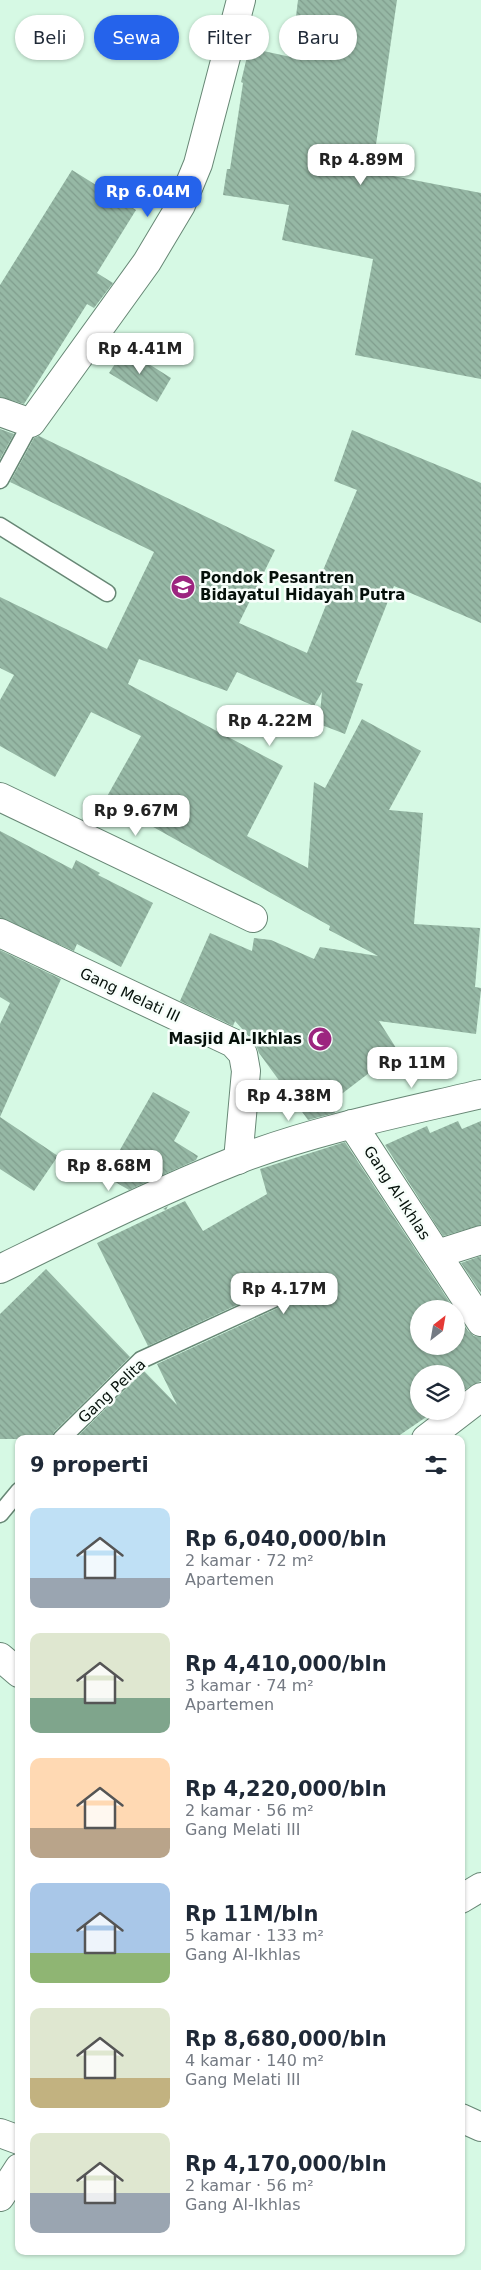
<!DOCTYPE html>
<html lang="id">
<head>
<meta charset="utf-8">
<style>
	body { margin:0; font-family:"DejaVu Sans",sans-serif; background:#f6f6f7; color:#1f2937; height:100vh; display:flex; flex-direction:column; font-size:19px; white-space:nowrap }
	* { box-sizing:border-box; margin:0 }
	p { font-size:16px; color:#747a83 }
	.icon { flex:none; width:28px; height:28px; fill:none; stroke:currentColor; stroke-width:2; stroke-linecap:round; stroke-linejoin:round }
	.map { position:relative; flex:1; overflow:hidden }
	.sheet { position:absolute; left:15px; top:1435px; width:450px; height:820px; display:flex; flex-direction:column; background:#fff; border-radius:10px; box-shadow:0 1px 4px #0004 }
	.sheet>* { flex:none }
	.banner { position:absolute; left:15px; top:15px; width:451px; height:45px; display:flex; gap:10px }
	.needle { width:32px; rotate:31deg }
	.fabs { position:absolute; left:410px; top:1300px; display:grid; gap:10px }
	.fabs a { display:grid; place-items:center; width:55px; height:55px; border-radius:50%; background:#fff; box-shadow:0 1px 4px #0004; font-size:25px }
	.price { position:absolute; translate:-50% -42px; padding:0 11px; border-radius:10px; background:#fff; color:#222; font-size:16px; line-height:32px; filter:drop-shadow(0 1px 2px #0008) }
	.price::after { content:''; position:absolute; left:50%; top:30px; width:15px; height:11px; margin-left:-8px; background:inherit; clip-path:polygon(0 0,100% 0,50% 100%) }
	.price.current { background:#2563eb; color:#fff }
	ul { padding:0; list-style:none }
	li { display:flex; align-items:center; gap:15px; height:125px; padding:0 15px }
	li span { display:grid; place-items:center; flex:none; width:140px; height:100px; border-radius:10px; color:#555 }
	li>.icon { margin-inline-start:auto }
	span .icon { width:60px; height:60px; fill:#fffc; stroke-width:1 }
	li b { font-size:21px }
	h2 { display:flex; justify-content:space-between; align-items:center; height:60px; padding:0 15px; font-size:21px }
	.pill { padding:0 18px; border-radius:22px; background:#fff; box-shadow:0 1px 4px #0004; font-size:18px; line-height:45px }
	.pill.current { background:#2563eb; color:#fff }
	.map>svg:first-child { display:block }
	.building { fill:url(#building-back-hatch) }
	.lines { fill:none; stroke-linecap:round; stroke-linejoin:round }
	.lane-casing { stroke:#678775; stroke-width:19 }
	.street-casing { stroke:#678775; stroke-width:30 }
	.secondary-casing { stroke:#678775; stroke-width:30 }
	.lane { stroke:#fff; stroke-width:16 }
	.street { stroke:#fff; stroke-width:28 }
	.secondary { stroke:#fff; stroke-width:28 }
	.labels { text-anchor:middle; stroke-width:5; stroke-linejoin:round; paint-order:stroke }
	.poi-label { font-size:15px; font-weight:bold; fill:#05100a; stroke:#f7fefa; text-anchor:start }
	.street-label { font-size:15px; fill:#05100a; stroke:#f7fefa }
</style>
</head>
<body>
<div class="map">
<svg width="481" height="2270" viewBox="0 0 481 2270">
	<defs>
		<pattern id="building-back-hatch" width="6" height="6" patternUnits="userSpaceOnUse" patternTransform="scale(1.25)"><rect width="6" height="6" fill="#96b8a5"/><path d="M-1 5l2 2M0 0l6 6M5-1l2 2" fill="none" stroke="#809d8d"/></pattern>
	</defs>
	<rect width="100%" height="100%" fill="#d6f9e4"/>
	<g class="building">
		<path d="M 298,0 L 397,0 L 372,172 L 481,193 L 481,379 L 355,355 L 373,259 L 282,240 L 289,205 L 223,195 L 227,169 L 230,169 L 243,83 L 241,82 L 249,48 L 291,57 Z"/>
		<path d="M 72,170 L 136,210 L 97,273 L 113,283 L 94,308 L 87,304 L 24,404 L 0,397 L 0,285 Z"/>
		<path d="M 125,349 L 171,378 L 157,402 L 109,373 Z"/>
		<path d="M 0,429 L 14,434 L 0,459 Z"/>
		<path d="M 352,430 L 481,483 L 481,623 L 394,586 L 356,682 L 363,684 L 345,734 L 319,724 L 322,692 L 314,706 L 237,672 L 227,691 L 139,659 L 128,684 L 283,766 L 247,836 L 308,868 L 314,782 L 325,788 L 362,719 L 421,751 L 389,810 L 423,813 L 414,924 L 480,928 L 475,987 L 481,988 L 481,990 L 476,1034 L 379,1021 L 398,1051 L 331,1102 L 335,1113 L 308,1120 L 259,1053 L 255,1043 L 235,1021 L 233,1026 L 180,1001 L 210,933 L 252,951 L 254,938 L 271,940 L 314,959 L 320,947 L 378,956 L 329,930 L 330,926 L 105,800 L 141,736 L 91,712 L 55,777 L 0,746 L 0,700 L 14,675 L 0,668 L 0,597 L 107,649 L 154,552 L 10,482 L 34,438 L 39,436 L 275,550 L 239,623 L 307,653 L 328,600 L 313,594 L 357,490 L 334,481 Z"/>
		<path d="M 0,831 L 72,869 L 76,860 L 100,873 L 98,875 L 153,903 L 121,967 L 77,944 L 74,951 L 0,918 Z"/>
		<path d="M 0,950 L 61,979 L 0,1117 L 58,1156 L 34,1191 L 0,1169 L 0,1024 L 10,1003 L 0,997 Z"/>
		<path d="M 153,1092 L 190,1112 L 174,1141 L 198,1156 L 196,1160 L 129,1190 L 105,1176 Z"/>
		<path d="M 458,1121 L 462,1129 L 481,1121 L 481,1225 L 443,1236 L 385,1145 L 427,1126 L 430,1133 Z"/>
		<path d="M 345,1142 L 454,1309 L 419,1309 L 419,1346 L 456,1346 L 456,1313 L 468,1331 L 474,1336 L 481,1337 L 481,1381 L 472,1385 L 456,1396 L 456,1374 L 419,1374 L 419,1411 L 435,1411 L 394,1439 L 75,1439 L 144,1371 L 177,1405 L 157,1364 L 306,1295 L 312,1287 L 308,1278 L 298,1277 L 148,1346 L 97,1243 L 166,1210 L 163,1209 L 168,1206 L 166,1210 L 185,1201 L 203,1231 L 267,1194 L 260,1169 Z"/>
		<path d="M 481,1256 L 481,1293 L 461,1263 Z"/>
		<path d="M 46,1269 L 130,1357 L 54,1432 L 51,1439 L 0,1439 L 0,1314 Z"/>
	</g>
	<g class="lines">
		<defs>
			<g id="lane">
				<path d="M 0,480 L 31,423"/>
				<path d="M 0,526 L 107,593"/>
				<path d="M 61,1439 L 141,1360 L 302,1286"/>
				<path d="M 0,1514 L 19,1491"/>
			</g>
			<g id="street">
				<path d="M 0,412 L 31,423 L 147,262 L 181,205 L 198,164 L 241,0"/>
				<path d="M 0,797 L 253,918"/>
				<path d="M 0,933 L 233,1043 L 243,1054 L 246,1071 L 238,1160"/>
				<path d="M 352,1124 L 481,1322"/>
				<path d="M 437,1254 L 481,1240"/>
				<path d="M 0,1269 C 78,1231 156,1192 237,1160 C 314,1130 400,1113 481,1094"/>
				<path d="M 426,1439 L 481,1397"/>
				<path d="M 0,1657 L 19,1673"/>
				<path d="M 461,1899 L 481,1887"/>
				<path d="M 0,2133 L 19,2140"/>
			</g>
			<g id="secondary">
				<path d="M 461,2118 L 481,2127"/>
				<path d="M 0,2197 L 19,2168"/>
			</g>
		</defs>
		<use href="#lane" class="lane-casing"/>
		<use href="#street" class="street-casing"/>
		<use href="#secondary" class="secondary-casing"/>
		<use href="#lane" class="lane"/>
		<use href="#street" class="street"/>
		<use href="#secondary" class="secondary"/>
	</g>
	<defs>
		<symbol id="school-disc" viewBox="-11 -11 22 22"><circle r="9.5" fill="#9c257f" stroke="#f7fefa"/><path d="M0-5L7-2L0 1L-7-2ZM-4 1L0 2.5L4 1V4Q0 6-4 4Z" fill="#fff"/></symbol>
		<symbol id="mosque-disc" viewBox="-11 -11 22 22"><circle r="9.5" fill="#9c257f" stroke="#f7fefa"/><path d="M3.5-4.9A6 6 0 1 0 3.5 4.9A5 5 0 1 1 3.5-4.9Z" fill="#fff"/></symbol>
	</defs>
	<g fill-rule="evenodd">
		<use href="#school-disc" x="169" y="573" width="28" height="28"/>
		<use href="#mosque-disc" x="306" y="1025" width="28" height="28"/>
	</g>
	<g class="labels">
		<g class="poi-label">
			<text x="200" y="583">Pondok Pesantren<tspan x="200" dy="17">Bidayatul Hidayah Putra</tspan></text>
			<text x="302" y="1044" text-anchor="end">Masjid Al-Ikhlas</text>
		</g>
		<g class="street-label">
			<text transform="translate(130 995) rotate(25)" y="5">Gang Melati III</text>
			<text transform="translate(397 1193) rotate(57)" y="5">Gang Al-Ikhlas</text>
			<text transform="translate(112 1391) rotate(-43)" y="5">Gang Pelita</text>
		</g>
	</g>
</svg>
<div class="fabs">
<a><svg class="needle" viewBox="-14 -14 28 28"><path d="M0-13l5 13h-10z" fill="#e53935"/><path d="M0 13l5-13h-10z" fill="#747a83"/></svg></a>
<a><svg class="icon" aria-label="layers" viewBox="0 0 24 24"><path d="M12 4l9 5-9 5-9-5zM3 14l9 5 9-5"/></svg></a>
</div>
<b class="price" style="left:361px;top:186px">Rp 4.89M</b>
<b class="price current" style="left:148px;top:218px">Rp 6.04M</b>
<b class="price" style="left:140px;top:375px">Rp 4.41M</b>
<b class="price" style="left:270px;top:747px">Rp 4.22M</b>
<b class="price" style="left:136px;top:837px">Rp 9.67M</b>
<b class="price" style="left:412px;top:1089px">Rp 11M</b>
<b class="price" style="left:289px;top:1122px">Rp 4.38M</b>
<b class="price" style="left:109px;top:1192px">Rp 8.68M</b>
<b class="price" style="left:284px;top:1315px">Rp 4.17M</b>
<div class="banner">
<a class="pill">Beli</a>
<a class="pill current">Sewa</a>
<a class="pill">Filter</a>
<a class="pill">Baru</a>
</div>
<section class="sheet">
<h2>9 properti<svg class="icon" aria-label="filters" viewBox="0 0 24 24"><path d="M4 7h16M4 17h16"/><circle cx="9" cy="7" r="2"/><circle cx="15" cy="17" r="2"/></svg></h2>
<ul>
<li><span style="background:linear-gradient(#bfe0f5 70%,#9aa5b1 0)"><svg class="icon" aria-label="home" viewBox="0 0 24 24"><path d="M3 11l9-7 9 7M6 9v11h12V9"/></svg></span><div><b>Rp 6,040,000/bln</b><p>2 kamar · 72 m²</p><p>Apartemen</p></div></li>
<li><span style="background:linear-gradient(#dfe7d0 65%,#7fa58c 0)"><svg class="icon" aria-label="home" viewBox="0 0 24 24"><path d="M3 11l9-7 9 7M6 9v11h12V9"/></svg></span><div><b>Rp 4,410,000/bln</b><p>3 kamar · 74 m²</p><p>Apartemen</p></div></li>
<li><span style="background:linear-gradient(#ffd9b3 70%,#b9a48a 0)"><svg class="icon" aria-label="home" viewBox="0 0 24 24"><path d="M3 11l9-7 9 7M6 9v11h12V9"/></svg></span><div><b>Rp 4,220,000/bln</b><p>2 kamar · 56 m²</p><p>Gang Melati III</p></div></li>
<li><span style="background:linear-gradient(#a9c7e8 70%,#8fb573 0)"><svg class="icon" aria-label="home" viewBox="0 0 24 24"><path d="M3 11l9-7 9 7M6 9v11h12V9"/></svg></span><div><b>Rp 11M/bln</b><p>5 kamar · 133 m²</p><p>Gang Al-Ikhlas</p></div></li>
<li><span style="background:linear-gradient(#dfe7d0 70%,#c2b280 0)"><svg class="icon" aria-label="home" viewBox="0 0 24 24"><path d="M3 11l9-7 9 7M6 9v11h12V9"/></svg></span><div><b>Rp 8,680,000/bln</b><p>4 kamar · 140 m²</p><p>Gang Melati III</p></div></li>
<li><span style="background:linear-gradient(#dfe7d0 60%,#9aa5b1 0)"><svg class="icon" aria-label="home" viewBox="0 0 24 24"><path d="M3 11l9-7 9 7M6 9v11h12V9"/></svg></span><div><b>Rp 4,170,000/bln</b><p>2 kamar · 56 m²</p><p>Gang Al-Ikhlas</p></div></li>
</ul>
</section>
</div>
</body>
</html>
